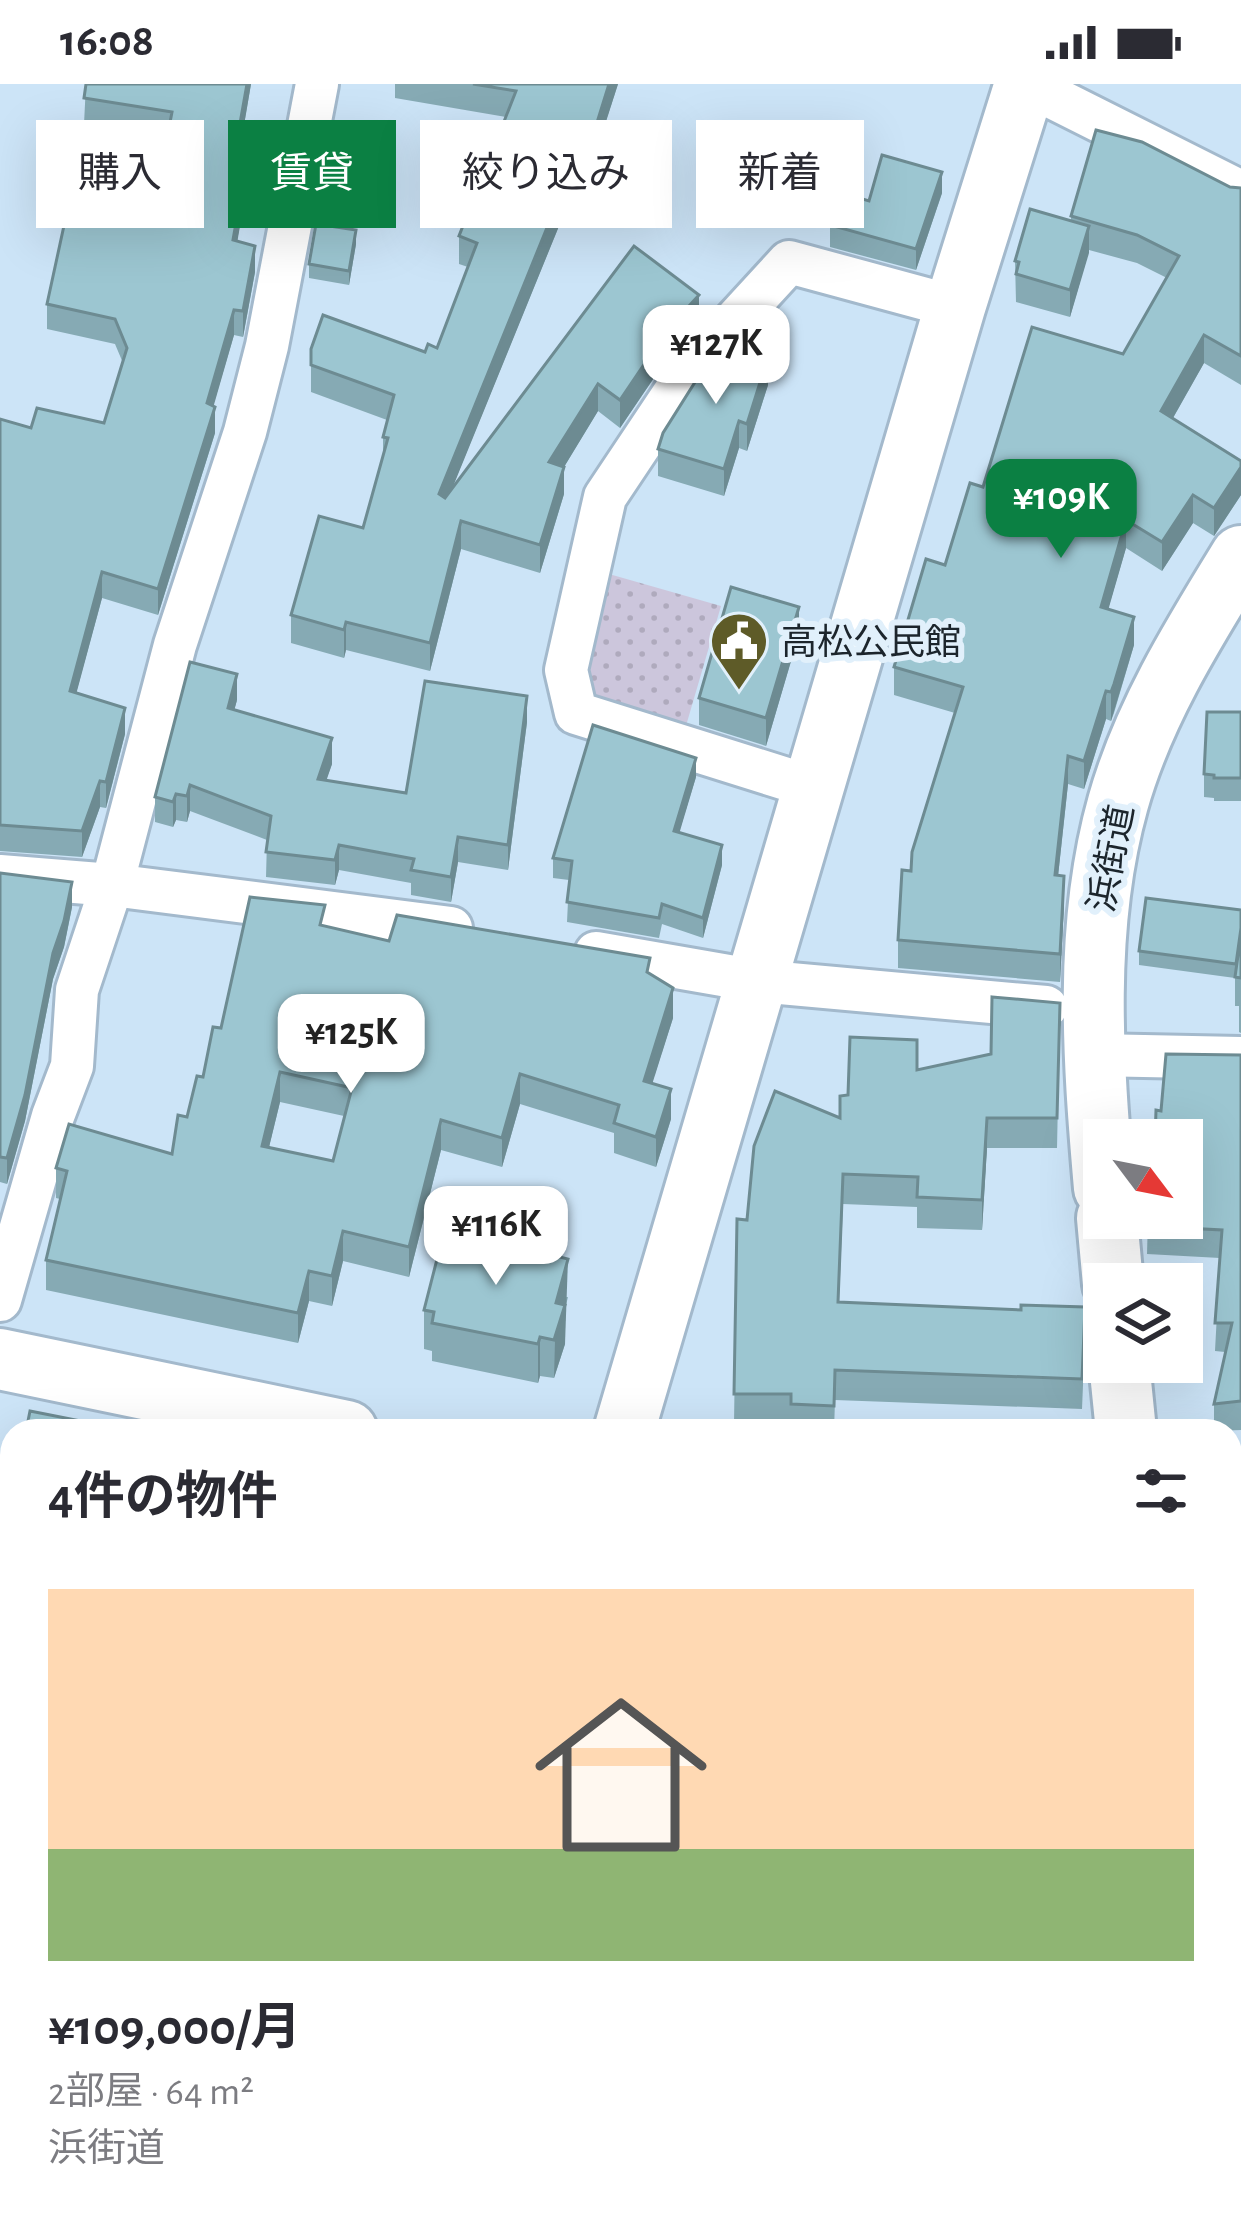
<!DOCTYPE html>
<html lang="ja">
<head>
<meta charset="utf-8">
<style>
	body { margin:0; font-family:"Alegreya Sans","Noto Sans JP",sans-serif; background:#f2f2f3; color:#2b2b33; height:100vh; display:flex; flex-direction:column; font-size:45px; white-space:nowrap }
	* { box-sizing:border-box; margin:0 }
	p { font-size:39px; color:#7c7c81 }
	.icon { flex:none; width:66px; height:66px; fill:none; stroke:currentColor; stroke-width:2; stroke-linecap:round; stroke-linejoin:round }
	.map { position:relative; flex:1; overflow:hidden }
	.drawer { position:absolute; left:0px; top:1335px; width:1242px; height:807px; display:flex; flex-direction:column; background:#fff; border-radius:36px 36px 0 0; box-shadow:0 12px 48px #0002 }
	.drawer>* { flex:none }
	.top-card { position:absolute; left:36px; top:36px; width:1170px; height:108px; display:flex; gap:24px }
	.needle { width:78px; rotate:122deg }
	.fabs { position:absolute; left:1083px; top:1035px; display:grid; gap:24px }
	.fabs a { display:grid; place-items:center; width:120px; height:120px; border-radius:0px; background:#fff; box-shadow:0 12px 48px #0002; font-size:60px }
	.price { position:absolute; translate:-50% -102px; padding:0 27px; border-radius:24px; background:#fff; color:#222; font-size:39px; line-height:78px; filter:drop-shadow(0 3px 6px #0008) }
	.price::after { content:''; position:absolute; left:50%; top:72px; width:36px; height:27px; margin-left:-18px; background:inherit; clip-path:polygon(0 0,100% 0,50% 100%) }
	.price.selected { background:#0b8043; color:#fff }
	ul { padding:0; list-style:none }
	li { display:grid; align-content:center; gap:24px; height:636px; padding:0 48px }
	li+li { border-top:3px solid #e1e1e2 }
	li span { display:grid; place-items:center; height:372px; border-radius:0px; color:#555 }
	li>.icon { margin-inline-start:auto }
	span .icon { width:216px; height:216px; fill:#fffc; stroke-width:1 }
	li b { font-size:51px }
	h2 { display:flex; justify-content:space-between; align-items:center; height:144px; padding:0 48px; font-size:51px }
	.pill { padding:0 42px; border-radius:0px; background:#fff; box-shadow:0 12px 48px #0002; font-size:42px; line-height:108px }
	.pill.selected { background:#0b8043; color:#fff }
	.status { display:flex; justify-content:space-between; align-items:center; height:84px; padding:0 60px; background:#fff; direction:ltr }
	.status svg { height:33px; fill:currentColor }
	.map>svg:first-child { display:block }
	.park { fill:url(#park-dots) }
	.water { fill:url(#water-ripples) }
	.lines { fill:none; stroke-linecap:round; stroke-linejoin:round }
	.street-casing { stroke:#a3b9cc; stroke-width:48 }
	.secondary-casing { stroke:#a3b9cc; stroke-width:66 }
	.street { stroke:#fff; stroke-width:42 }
	.secondary { stroke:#fff; stroke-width:60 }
	.wall { fill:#86aab4; fill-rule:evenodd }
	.shaded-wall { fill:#6d8b92 }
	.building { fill:#9cc6d1; stroke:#6d8b92; stroke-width:3; fill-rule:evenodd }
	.labels { text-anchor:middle; stroke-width:12; stroke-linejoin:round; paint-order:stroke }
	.poi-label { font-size:36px; fill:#1c252c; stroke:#e1f0fb; text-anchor:start }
	.street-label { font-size:36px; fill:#1c252c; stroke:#e1f0fb }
</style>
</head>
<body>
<div class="status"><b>16:08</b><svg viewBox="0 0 49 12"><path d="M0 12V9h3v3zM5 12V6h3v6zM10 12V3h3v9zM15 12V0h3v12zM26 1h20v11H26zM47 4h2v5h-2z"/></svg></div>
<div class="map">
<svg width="1241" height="2141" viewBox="0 0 1241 2141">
	<defs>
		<pattern id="park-dots" width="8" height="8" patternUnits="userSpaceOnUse" patternTransform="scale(3)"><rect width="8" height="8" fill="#ccc6dc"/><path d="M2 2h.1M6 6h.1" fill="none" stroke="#afaabd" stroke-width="1.8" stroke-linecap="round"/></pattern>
		<pattern id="water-ripples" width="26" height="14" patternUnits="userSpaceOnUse" patternTransform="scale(3)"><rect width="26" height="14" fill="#7ba6a1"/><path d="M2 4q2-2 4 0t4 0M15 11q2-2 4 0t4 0" fill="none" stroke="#648783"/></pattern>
	</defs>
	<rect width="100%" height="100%" fill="#cce4f7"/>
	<path class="park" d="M 602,488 L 721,522 L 683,652 L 594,622 L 578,592 Z"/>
	<g class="water">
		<path d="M 0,1941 L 12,1944 L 12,2120 L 0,2116 Z"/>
		<path d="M 50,2130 L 677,2130 L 718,2141 L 89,2141 Z"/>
	</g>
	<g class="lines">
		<defs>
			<g id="street">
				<path d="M 1026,0 L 1241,108"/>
				<path d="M 815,704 L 576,629 L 566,586 L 605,413 L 689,287 L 789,178 L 955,223"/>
				<path d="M 0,792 L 112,801 L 451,844"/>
				<path d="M 596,869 L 757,897 L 1046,923"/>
				<path d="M 1095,971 L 1241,974"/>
				<path d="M 0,1216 L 53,1032 L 72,982 L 77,906 L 112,801 L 175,561 L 245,348 L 267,262 L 317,0"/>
				<path d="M 0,1663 L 12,1667"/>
				<path d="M 0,1877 L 12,1880"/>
				<path d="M 1198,2130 L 1241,2132"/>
			</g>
			<g id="secondary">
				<path d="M 1104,1104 C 1093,977 1083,843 1118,719 C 1143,630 1193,550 1241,472"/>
				<path d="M 1107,1134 L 1113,1200"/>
				<path d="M 0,1275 L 347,1347"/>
				<path d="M 1119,1278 L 1126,1347"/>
				<path d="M 624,1347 L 955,223 L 1025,0"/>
				<path d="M 1230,1419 L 1241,1418"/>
				<path d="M 946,2141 L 950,2130"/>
			</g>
		</defs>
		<use href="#street" class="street-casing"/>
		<use href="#secondary" class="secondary-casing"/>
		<use href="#street" class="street"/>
		<use href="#secondary" class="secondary"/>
	</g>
	<g class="wall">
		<path d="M 86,0 L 251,0 L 243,46 L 252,74 L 237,157 L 255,188 L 243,253 L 234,251 L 213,322 L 215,349 L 158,531 L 102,514 L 76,609 L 125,650 L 106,724 L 100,723 L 82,773 L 0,767 L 0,335 L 31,344 L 104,339 L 123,279 L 115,260 L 47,245 L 47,220 L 155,117 L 168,53 L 84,40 Z"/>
		<path d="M 395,0 L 618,0 L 602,49 L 622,88 L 597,130 L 570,115 L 452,404 L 634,162 L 699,239 L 668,273 L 620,344 L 598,327 L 564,383 L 564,410 L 540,489 L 461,465 L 430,587 L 346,566 L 344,574 L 291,559 L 291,531 L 363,444 L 383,374 L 383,353 L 387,336 L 311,308 L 311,265 L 425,268 L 437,264 L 468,183 L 459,180 L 459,152 L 506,33 L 395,14 Z"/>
		<path d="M 1230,103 L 1241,104 L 1241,301 L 1204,279 L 1173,334 L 1241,377 L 1241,411 L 1214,452 L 1193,439 L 1162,487 L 1126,464 L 1108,525 L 1134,561 L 1114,629 L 1111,637 L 1106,635 L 1084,705 L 1068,700 L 1058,792 L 1064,820 L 1060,898 L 898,884 L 898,856 L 911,787 L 955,629 L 894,611 L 894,583 L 983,403 L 1123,270 L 1167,194 L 1137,179 L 1089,166 L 1070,233 L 1016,218 L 1015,177 L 1071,137 L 1071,132 Z"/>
		<path d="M 942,109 L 916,186 L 830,163 L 830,141 L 869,117 Z"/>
		<path d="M 356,160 L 349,201 L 309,194 L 309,180 Z"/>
		<path d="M 768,301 L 747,367 L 739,364 L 724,412 L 658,392 L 658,365 Z"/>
		<path d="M 799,550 L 766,662 L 699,641 L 699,614 Z"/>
		<path d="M 237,616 L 234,626 L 332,680 L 326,696 L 406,709 L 527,638 L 508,786 L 458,778 L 451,818 L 411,811 L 411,799 L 339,786 L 335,801 L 266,793 L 267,756 L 190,727 L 187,738 L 176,736 L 173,743 L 155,738 L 155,713 Z"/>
		<path d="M 1241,628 L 1241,717 L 1214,717 L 1214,714 L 1204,713 L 1204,690 Z"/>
		<path d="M 696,693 L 679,748 L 722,781 L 703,854 L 662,840 L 659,854 L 567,838 L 569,796 L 553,794 L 553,774 Z"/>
		<path d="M 0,789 L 72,823 L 64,863 L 53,895 L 25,1037 L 7,1100 L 0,1098 Z"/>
		<path d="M 1241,826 L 1241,949 L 1239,948 L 1239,922 L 1235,922 L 1235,894 L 1139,881 L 1139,867 Z"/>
		<path d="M 325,842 L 389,857 L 650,889 L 673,934 L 652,999 L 671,1035 L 656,1083 L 614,1069 L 614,1049 L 520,1020 L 502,1083 L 441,1066 L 409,1193 L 343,1177 L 332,1222 L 309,1217 L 298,1259 L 46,1206 L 46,1176 L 60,1115 L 56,1114 L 56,1084 L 172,1070 L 221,944 ZM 280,1018 L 344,1032 L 333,1077 L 269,1063 Z"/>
		<path d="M 1060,919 L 1057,1064 L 987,1064 L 982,1146 L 917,1144 L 917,1123 L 843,1120 L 839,1218 L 1085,1253 L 1082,1325 L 835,1316 L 834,1347 L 791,1347 L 791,1340 L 734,1340 L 737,1135 L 747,1136 L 840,1034 L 848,1011 L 917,986 L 991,970 Z"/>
		<path d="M 1241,971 L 1241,1346 L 1214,1347 L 1214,1320 L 1225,1268 L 1215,1267 L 1220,1174 L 1147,1170 L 1148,1134 L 1182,1134 L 1161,1027 Z"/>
		<path d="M 568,1213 L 565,1225 L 565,1260 L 554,1294 L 540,1292 L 538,1299 L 432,1277 L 432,1267 L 424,1265 L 424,1226 Z"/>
		<path d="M 0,1479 L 12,1482 L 12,1640 L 0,1636 Z"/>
		<path d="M 1230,1525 L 1241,1534 L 1241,1609 L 1230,1601 Z"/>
		<path d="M 1230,1799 L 1241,1802 L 1241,1957 L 1239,1963 L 1241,1964 L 1241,2080 L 1230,2078 Z"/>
	</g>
	<g class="shaded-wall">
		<path d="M 247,0 L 251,0 L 239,71 L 239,45 Z"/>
		<path d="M 609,0 L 618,0 L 595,72 L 595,45 Z"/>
		<path d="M 252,49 L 252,74 L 233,182 L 233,156 Z"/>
		<path d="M 622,60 L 622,88 L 597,130 L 597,102 Z"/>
		<path d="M 570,87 L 570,115 L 439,437 L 439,410 Z"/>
		<path d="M 942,88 L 942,109 L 916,186 L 916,165 Z"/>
		<path d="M 1089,142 L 1089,169 L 1070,233 L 1070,206 Z"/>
		<path d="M 356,146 L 356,160 L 349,201 L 349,187 Z"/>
		<path d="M 255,162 L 255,188 L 243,253 L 243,227 Z"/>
		<path d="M 699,211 L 699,239 L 668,273 L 620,344 L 620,316 L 668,245 Z"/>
		<path d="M 234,226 L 234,251 L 207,345 L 207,319 Z"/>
		<path d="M 1204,251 L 1204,279 L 1161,355 L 1161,327 Z"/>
		<path d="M 768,273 L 768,301 L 747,367 L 747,340 Z"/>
		<path d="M 598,300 L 598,327 L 564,383 L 564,410 L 540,489 L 540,461 L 549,378 Z"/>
		<path d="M 215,323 L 215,349 L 158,531 L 158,505 Z"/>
		<path d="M 739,337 L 739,364 L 724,412 L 724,385 Z"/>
		<path d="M 1241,383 L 1241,411 L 1214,452 L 1214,424 Z"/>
		<path d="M 1193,411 L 1193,439 L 1162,487 L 1162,458 Z"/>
		<path d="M 1126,436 L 1126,464 L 1101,551 L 1101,523 Z"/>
		<path d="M 461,437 L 461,465 L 430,587 L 430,559 Z"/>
		<path d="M 102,488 L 102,514 L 70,633 L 70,607 Z"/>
		<path d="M 799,523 L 799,550 L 766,662 L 766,634 Z"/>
		<path d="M 1134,533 L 1134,561 L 1111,637 L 1111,608 Z"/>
		<path d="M 346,538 L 346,566 L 344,574 L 344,546 Z"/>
		<path d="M 237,590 L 237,616 L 228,650 L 228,624 Z"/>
		<path d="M 1106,607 L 1106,635 L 1084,705 L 1084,677 Z"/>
		<path d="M 527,612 L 527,638 L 508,786 L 508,761 Z"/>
		<path d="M 125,624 L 125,650 L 106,724 L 106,698 Z"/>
		<path d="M 332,654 L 332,680 L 318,721 L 318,695 Z"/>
		<path d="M 1068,672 L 1068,700 L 1055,820 L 1055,791 Z"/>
		<path d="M 696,674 L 696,693 L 674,767 L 674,747 Z"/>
		<path d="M 100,697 L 100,723 L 82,773 L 82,747 Z"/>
		<path d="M 190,701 L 190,727 L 187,738 L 187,712 Z"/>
		<path d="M 176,710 L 176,736 L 173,743 L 173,718 Z"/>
		<path d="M 458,753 L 458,778 L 451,818 L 451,793 Z"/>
		<path d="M 339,761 L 339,786 L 335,801 L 335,776 Z"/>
		<path d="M 722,761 L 722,781 L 703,854 L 703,834 Z"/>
		<path d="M 1064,792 L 1064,820 L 1060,898 L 1060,870 Z"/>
		<path d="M 72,798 L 72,823 L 64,863 L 53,895 L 25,1037 L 7,1100 L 7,1074 L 53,869 Z"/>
		<path d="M 673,904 L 673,934 L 644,1026 L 644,997 Z"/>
		<path d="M 280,988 L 280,1018 L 262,1092 L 262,1062 Z"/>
		<path d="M 520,990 L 520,1020 L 502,1083 L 502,1054 Z"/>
		<path d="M 671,1005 L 671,1035 L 656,1083 L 656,1053 Z"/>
		<path d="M 987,1034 L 987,1064 L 982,1146 L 982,1116 Z"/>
		<path d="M 441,1036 L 441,1066 L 409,1193 L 409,1163 Z"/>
		<path d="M 343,1147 L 343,1177 L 332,1222 L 332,1192 Z"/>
		<path d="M 568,1175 L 565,1260 L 554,1294 L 556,1219 Z"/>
		<path d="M 309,1187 L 309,1217 L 298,1259 L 298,1229 Z"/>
		<path d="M 540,1253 L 540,1292 L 538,1299 L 538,1260 Z"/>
		<path d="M 1241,1931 L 1241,1957 L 1233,1988 L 1233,1961 Z"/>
	</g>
	<g class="building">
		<path d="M 86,0 L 247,0 L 239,45 L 252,49 L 233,156 L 255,162 L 243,227 L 234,226 L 207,319 L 215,323 L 158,505 L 102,488 L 70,607 L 125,624 L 106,698 L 100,697 L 82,747 L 0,741 L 0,335 L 31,344 L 37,324 L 104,339 L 127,264 L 115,235 L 47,220 L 73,100 L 155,117 L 172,28 L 84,14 Z"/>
		<path d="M 473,0 L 609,0 L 595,45 L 622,60 L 597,102 L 570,87 L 439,410 L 445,414 L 634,162 L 699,211 L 668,245 L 620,316 L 598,300 L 549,378 L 564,383 L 540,461 L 461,437 L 430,559 L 346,538 L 344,546 L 291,531 L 319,432 L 363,444 L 388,354 L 383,353 L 394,311 L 311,281 L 311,265 L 323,231 L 425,268 L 428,260 L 437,264 L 477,159 L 459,152 L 516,7 Z"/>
		<path d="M 1096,46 L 1142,58 L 1230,103 L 1241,104 L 1241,272 L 1204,251 L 1161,327 L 1241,377 L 1241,383 L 1214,424 L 1193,411 L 1162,458 L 1126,436 L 1101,523 L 1134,533 L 1114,600 L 1111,608 L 1106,607 L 1084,677 L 1068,672 L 1055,791 L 1064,792 L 1060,870 L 898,856 L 902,786 L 911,787 L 912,768 L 963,603 L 894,583 L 926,475 L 945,481 L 970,399 L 983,403 L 1032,243 L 1123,270 L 1179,172 L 1137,151 L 1071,132 Z"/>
		<path d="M 882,71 L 942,88 L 916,165 L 830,141 L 839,108 L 869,117 Z"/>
		<path d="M 1030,125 L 1089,142 L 1070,206 L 1016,190 L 1019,178 L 1015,177 Z"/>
		<path d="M 316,140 L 356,146 L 349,187 L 309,180 Z"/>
		<path d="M 724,260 L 768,273 L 747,340 L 739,337 L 724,385 L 658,365 L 663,349 L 709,276 Z"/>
		<path d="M 731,503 L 799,523 L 766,634 L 699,614 Z"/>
		<path d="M 190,578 L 237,590 L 228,624 L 332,654 L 318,695 L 406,709 L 425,597 L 527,612 L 508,761 L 458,753 L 451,793 L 411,786 L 414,775 L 339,761 L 335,776 L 266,768 L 271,732 L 190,701 L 187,712 L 176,710 L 173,718 L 155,713 Z"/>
		<path d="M 1207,628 L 1241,628 L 1241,694 L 1214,694 L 1214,691 L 1204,690 Z"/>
		<path d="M 593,641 L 696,674 L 674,747 L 722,761 L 703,834 L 662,820 L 659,834 L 567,818 L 572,777 L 553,774 Z"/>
		<path d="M 0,789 L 72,798 L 64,837 L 53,869 L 25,1011 L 7,1074 L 0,1073 Z"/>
		<path d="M 250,813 L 325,821 L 320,841 L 389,857 L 397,831 L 650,874 L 647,888 L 673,904 L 644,997 L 671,1005 L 656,1053 L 614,1039 L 619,1021 L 520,990 L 502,1054 L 441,1036 L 409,1163 L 343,1147 L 332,1192 L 309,1187 L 298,1229 L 46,1176 L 67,1087 L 56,1084 L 69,1040 L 172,1070 L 178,1031 L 187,1033 L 197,992 L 203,993 L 213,943 L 221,944 ZM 280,988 L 352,1004 L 333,1077 L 262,1062 Z"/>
		<path d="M 1146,814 L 1241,826 L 1241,844 L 1236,880 L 1139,867 Z"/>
		<path d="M 1241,850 L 1241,894 L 1235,893 Z"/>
		<path d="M 992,913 L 1060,919 L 1057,1034 L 987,1034 L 982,1116 L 917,1113 L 918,1093 L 843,1090 L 838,1218 L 1021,1226 L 1021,1221 L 1085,1223 L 1082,1295 L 835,1286 L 834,1322 L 791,1320 L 791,1310 L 734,1310 L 737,1135 L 747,1136 L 754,1062 L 775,1007 L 840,1034 L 840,1012 L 848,1011 L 850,953 L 917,956 L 917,986 L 991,970 Z"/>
		<path d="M 1166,970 L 1241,971 L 1241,1317 L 1214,1320 L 1232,1239 L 1215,1239 L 1222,1146 L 1147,1142 L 1148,1134 L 1182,1134 L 1182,1056 L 1155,1056 L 1156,1026 L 1161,1027 Z"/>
		<path d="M 445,1144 L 568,1175 L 556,1219 L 565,1221 L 554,1256 L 540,1253 L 538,1260 L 432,1239 L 434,1228 L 424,1226 Z"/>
		<path d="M 30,1327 L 126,1346 L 126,1347 L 26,1347 Z"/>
		<path d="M 0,1479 L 12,1482 L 12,1613 L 0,1610 Z"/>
		<path d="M 1230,1525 L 1241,1534 L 1241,1588 L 1230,1579 Z"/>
		<path d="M 1230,1799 L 1241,1802 L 1241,1931 L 1233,1961 L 1241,1964 L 1241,2054 L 1230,2052 Z"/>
	</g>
	<defs>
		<symbol id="civic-pin" viewBox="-11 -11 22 30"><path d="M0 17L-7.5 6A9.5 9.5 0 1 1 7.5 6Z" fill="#5e5b28" stroke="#e1f0fb"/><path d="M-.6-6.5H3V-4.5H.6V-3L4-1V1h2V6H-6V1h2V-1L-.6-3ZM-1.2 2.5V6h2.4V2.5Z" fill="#fff"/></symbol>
	</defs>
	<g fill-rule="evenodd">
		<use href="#civic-pin" x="706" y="524" width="66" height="90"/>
	</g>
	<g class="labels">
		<g class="poi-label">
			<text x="781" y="570">高松公民館</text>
		</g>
		<g class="street-label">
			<text transform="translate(1110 774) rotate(-79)" y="13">浜街道</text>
		</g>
	</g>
</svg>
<div class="fabs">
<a><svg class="needle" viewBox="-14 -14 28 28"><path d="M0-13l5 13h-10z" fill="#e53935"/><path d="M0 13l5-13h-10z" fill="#7c7c81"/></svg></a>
<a><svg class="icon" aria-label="layers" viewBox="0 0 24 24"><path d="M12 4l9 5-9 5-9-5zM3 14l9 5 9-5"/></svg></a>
</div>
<b class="price" style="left:716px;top:323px">¥127K</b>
<b class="price selected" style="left:1061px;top:477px">¥109K</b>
<b class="price" style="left:351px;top:1012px">¥125K</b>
<b class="price" style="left:496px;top:1204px">¥116K</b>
<div class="top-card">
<a class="pill">購入</a>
<a class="pill selected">賃貸</a>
<a class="pill">絞り込み</a>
<a class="pill">新着</a>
</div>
<section class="drawer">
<h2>4件の物件<svg class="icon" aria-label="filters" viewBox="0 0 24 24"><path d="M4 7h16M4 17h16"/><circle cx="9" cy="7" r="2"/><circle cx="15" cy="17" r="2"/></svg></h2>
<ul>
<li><span style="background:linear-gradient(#ffd9b3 70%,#8fb573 0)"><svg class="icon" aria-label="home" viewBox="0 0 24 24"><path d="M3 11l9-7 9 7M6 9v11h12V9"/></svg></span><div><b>¥109,000/月</b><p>2部屋 · 64 m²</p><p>浜街道</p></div></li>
</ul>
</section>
</div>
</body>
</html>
